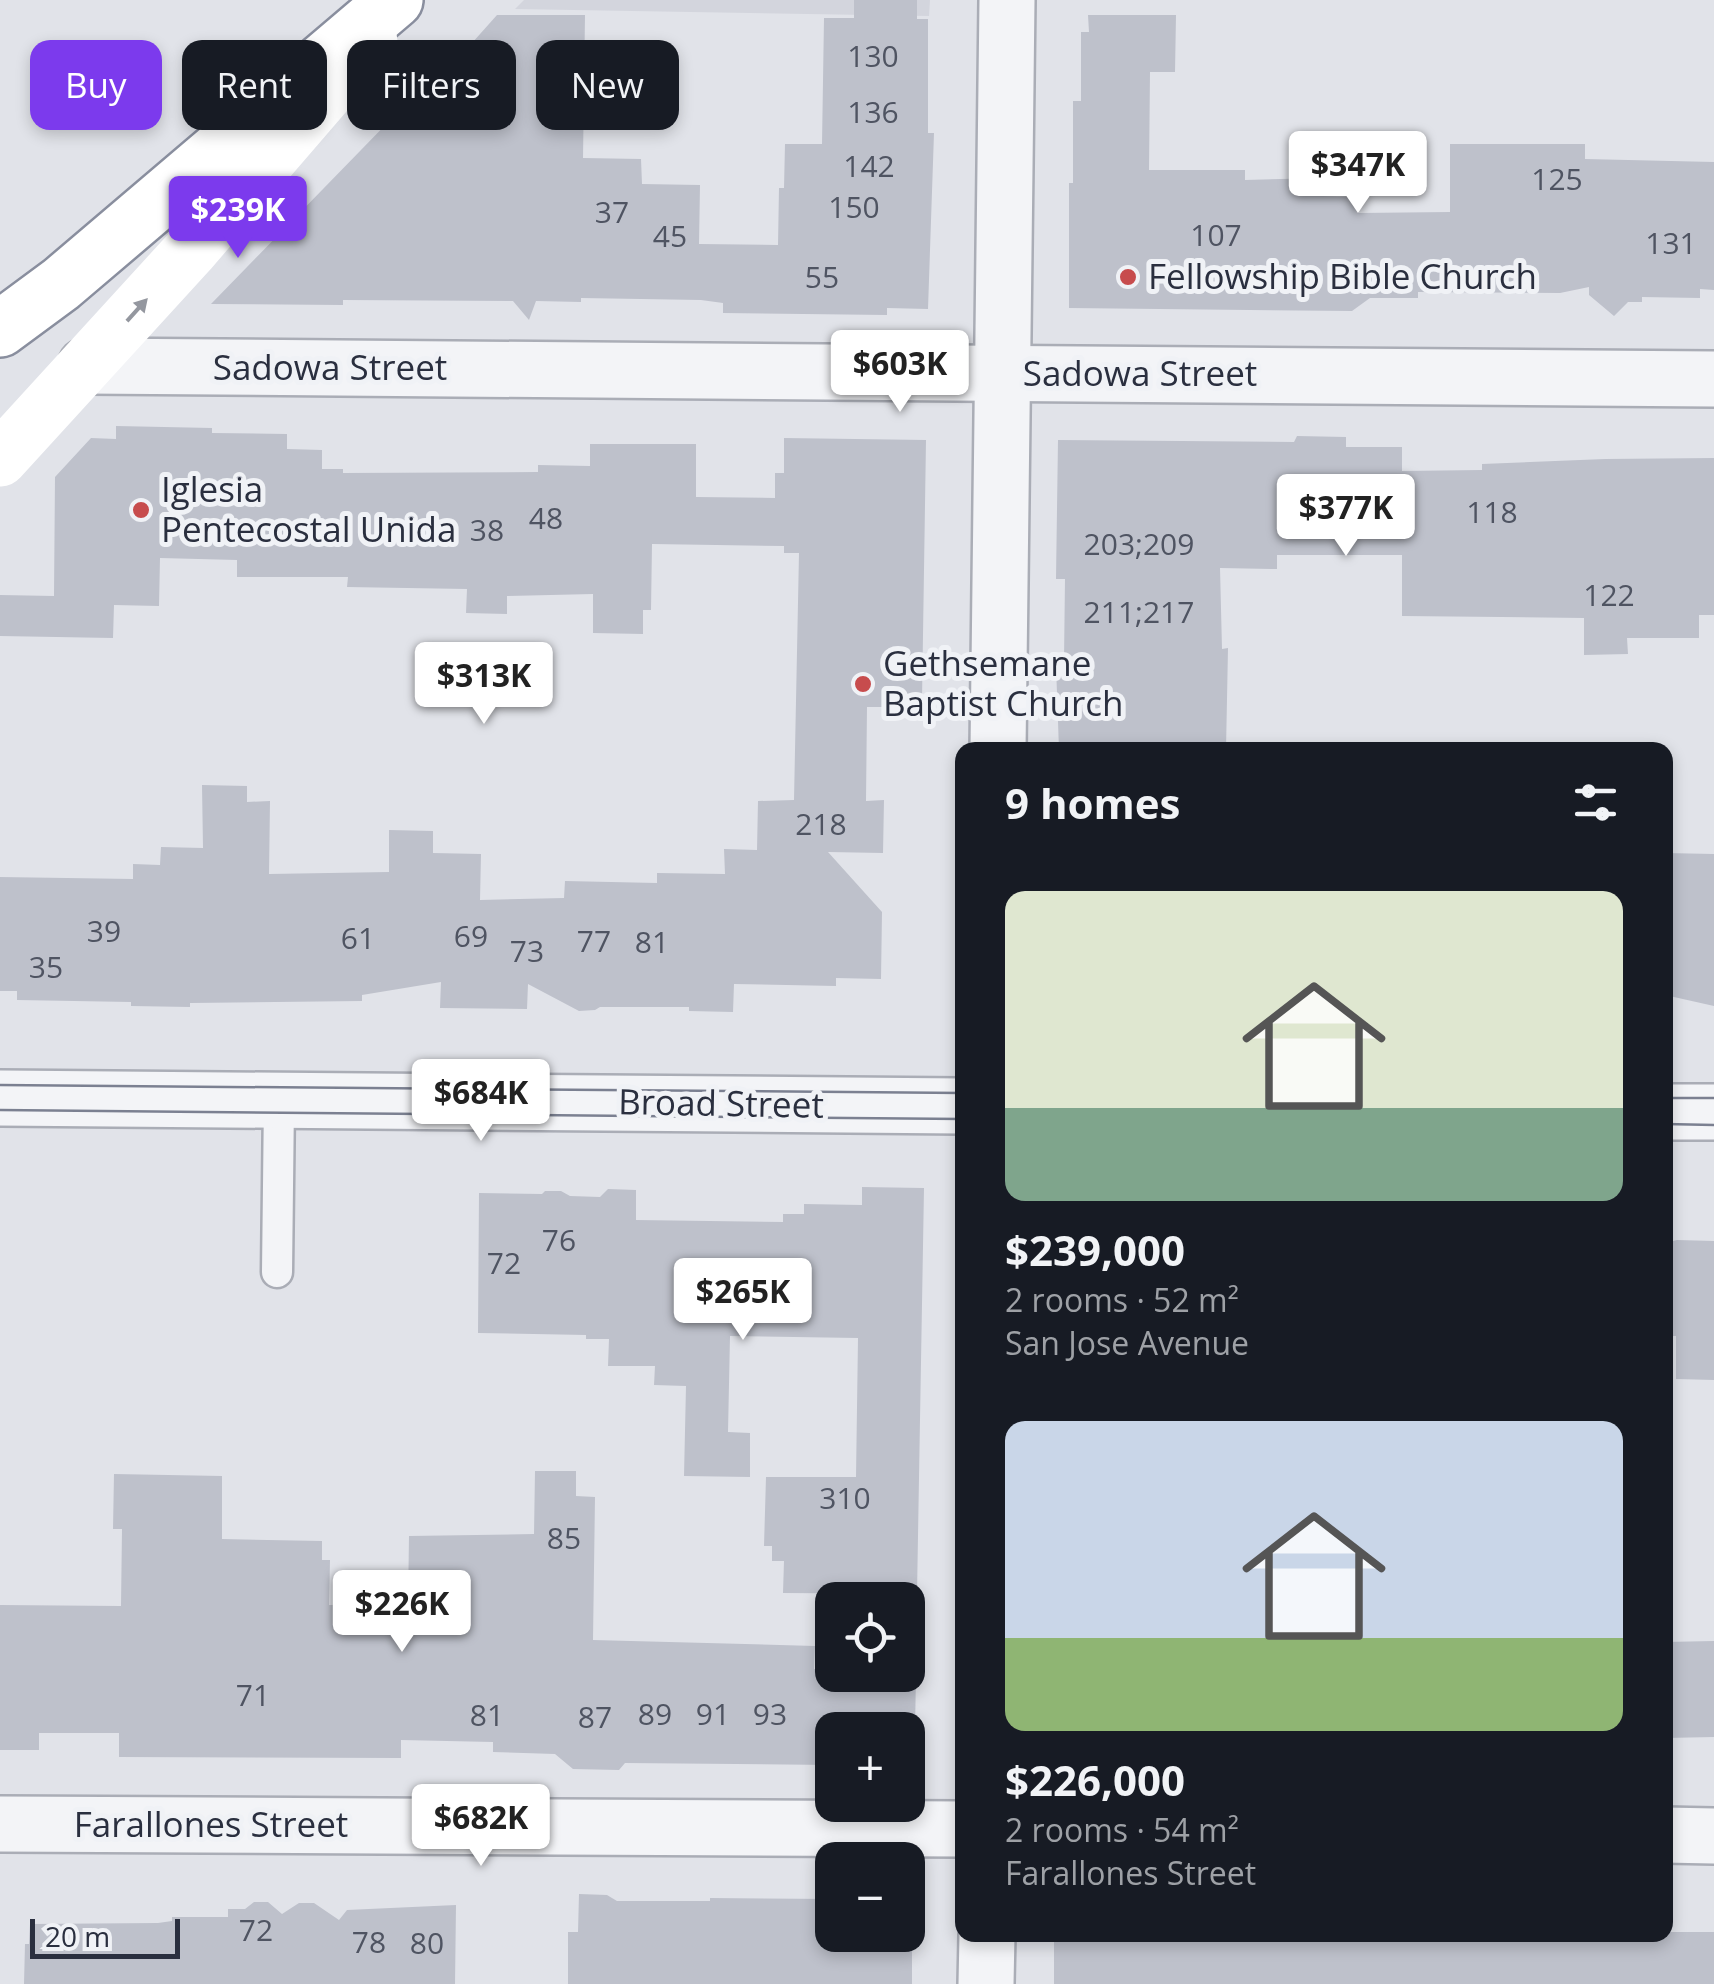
<!DOCTYPE html>
<html lang="en">
<head>
<meta charset="utf-8">
<style>
	body { margin:0; font-family:"Open Sans",sans-serif; background:#20242c; color:#f1f3f6; height:100vh; display:flex; flex-direction:column; font-size:38px; white-space:nowrap }
	* { box-sizing:border-box; margin:0 }
	p { font-size:32px; color:#9ea1a6 }
	.icon { flex:none; width:55px; height:55px; fill:none; stroke:currentColor; stroke-width:2; stroke-linecap:round; stroke-linejoin:round }
	.map { position:relative; flex:1; overflow:hidden }
	.panel { position:absolute; left:955px; top:742px; width:718px; height:1200px; display:flex; flex-direction:column; background:#171b24; border-radius:20px; box-shadow:0 5px 15px #0003 }
	.panel>* { flex:none }
	.hud { position:absolute; left:30px; top:40px; width:775px; height:90px; display:flex; gap:20px }
	.controls { position:absolute; left:815px; top:1582px; display:grid; gap:20px }
	.controls a { display:grid; place-items:center; width:110px; height:110px; border-radius:20px; background:#171b24; box-shadow:0 5px 15px #0003; font-size:50px }
	.scale { position:absolute; left:30px; bottom:25px; width:150px; box-sizing:border-box; padding-left:10px; border:5px solid #2a2f3f; border-top:0; font-size:28px; line-height:35px; white-space:nowrap; color:#2a2f3f; -webkit-text-stroke:8px #f0f2f6; paint-order:stroke }
	.price { position:absolute; translate:-50% -85px; padding:0 22px; border-radius:10px; background:#fff; color:#222; font-size:32px; line-height:65px; filter:drop-shadow(0 2px 5px #0008) }
	.price::after { content:''; position:absolute; left:50%; top:60px; width:30px; height:22px; margin-left:-15px; background:inherit; clip-path:polygon(0 0,100% 0,50% 100%) }
	.price.current { background:#7c3aed; color:#fff }
	ul { padding:0; list-style:none }
	li { display:grid; align-content:center; gap:20px; height:530px; padding:0 50px }
	li span { display:grid; place-items:center; height:310px; border-radius:20px; color:#555 }
	li>.icon { margin-inline-start:auto }
	span .icon { width:180px; height:180px; fill:#fffc; stroke-width:1 }
	li b { font-size:42px }
	h2 { display:flex; justify-content:space-between; align-items:center; height:120px; padding:0 50px; font-size:42px }
	.tag { padding:0 35px; border-radius:20px; background:#171b24; box-shadow:0 5px 15px #0003; font-size:35px; line-height:90px }
	.tag.current { background:#7c3aed; color:#fff }
	.map>svg:first-child { display:block }
	.built { fill:#d3d5dd }
	.building { fill:#bec1cb }
	.lines { fill:none; stroke-linecap:round; stroke-linejoin:round }
	.service-casing { stroke:#aaadb6; stroke-width:35 }
	.minor-casing { stroke:#aaadb6; stroke-width:60 }
	.tertiary-casing { stroke:#aaadb6; stroke-width:60 }
	.motorway-casing { stroke:#898e9e; stroke-width:60 }
	.service { stroke:#f3f4f7; stroke-width:30 }
	.minor { stroke:#f3f4f7; stroke-width:55 }
	.tertiary { stroke:#f3f4f7; stroke-width:55 }
	.secondary { stroke:#fff; stroke-width:55 }
	.motorway { stroke:#fff; stroke-width:55 }
	.tram { stroke:#7b8091; stroke-width:2.5 }
	.oneway { fill:#94979f }
	.poi-dot { fill:#c74c4d; stroke:#f0f2f6; stroke-width:4 }
	.labels { text-anchor:middle; stroke-width:10; stroke-linejoin:round; paint-order:stroke }
	.number-label { font-size:30px; fill:#4f5462 }
	.poi-label { font-size:35px; fill:#2a2f3f; stroke:#f0f2f6; text-anchor:start }
	.street-label { font-size:35px; fill:#2a2f3f; stroke:#f0f2f6 }
</style>
</head>
<body>
<div class="map">
<svg width="1714" height="1984" viewBox="0 0 1714 1984">
	<rect width="100%" height="100%" fill="#e1e3e9"/>
	<path class="built" d="M 524,0 L 930,0 L 929,16 L 515,9 Z"/>
	<g class="building">
		<path d="M 854,0 L 917,0 L 917,19 L 928,19 L 928,133 L 934,133 L 928,309 L 887,308 L 887,315 L 723,313 L 723,303 L 701,300 L 581,298 L 581,302 L 536,301 L 529,320 L 513,301 L 343,300 L 343,305 L 211,304 L 398,112 L 403,112 L 472,48 L 472,43 L 497,15 L 585,15 L 583,158 L 641,159 L 642,184 L 700,185 L 699,244 L 778,245 L 779,188 L 784,188 L 785,144 L 822,144 L 824,18 L 854,18 Z"/>
		<path d="M 1088,15 L 1176,15 L 1175,72 L 1150,72 L 1149,170 L 1245,170 L 1245,180 L 1324,178 L 1323,196 L 1358,197 L 1359,213 L 1450,212 L 1450,144 L 1585,144 L 1585,159 L 1714,162 L 1714,290 L 1700,289 L 1700,298 L 1642,297 L 1642,302 L 1628,302 L 1614,316 L 1589,295 L 1589,287 L 1560,293 L 1418,292 L 1418,298 L 1370,298 L 1352,311 L 1069,308 L 1069,183 L 1073,183 L 1073,101 L 1081,101 L 1081,32 L 1089,32 Z"/>
		<path d="M 116,426 L 212,428 L 212,433 L 287,434 L 287,449 L 322,450 L 322,469 L 343,469 L 343,473 L 538,472 L 538,465 L 590,466 L 590,444 L 696,444 L 696,497 L 775,498 L 775,473 L 784,473 L 784,438 L 926,440 L 922,700 L 895,699 L 895,707 L 867,707 L 866,801 L 884,800 L 883,853 L 828,852 L 882,912 L 881,979 L 836,978 L 836,986 L 734,984 L 733,1012 L 689,1011 L 689,1007 L 600,1007 L 595,1010 L 579,1011 L 528,984 L 527,1009 L 440,1008 L 441,982 L 362,995 L 362,1001 L 190,1003 L 190,1007 L 131,1006 L 131,1002 L 17,1000 L 17,991 L 0,991 L 0,877 L 133,879 L 133,864 L 160,865 L 161,847 L 203,848 L 202,785 L 247,786 L 247,802 L 270,801 L 269,874 L 389,872 L 389,830 L 433,831 L 433,853 L 481,854 L 480,900 L 564,898 L 565,881 L 657,883 L 657,873 L 725,874 L 724,849 L 757,850 L 758,801 L 794,800 L 799,553 L 784,553 L 784,546 L 652,544 L 651,610 L 643,610 L 643,634 L 593,633 L 593,594 L 507,596 L 507,614 L 466,613 L 467,589 L 347,587 L 348,577 L 237,577 L 237,560 L 160,558 L 159,606 L 114,605 L 113,638 L 0,636 L 0,595 L 54,596 L 55,477 L 91,438 L 116,439 Z"/>
		<path d="M 1297,436 L 1346,437 L 1346,447 L 1402,447 L 1402,471 L 1482,470 L 1482,464 L 1605,459 L 1714,458 L 1714,615 L 1699,615 L 1699,638 L 1627,638 L 1628,654 L 1584,655 L 1584,618 L 1402,616 L 1402,555 L 1277,555 L 1277,569 L 1220,568 L 1222,649 L 1228,648 L 1226,750 L 1059,750 L 1056,665 L 1064,660 L 1065,579 L 1056,579 L 1058,440 L 1294,442 Z"/>
		<path d="M 1665,853 L 1714,854 L 1714,1006 L 1665,995 Z"/>
		<path d="M 862,1187 L 924,1188 L 917,1594 L 783,1593 L 784,1561 L 772,1561 L 772,1546 L 764,1546 L 766,1477 L 856,1477 L 858,1338 L 730,1336 L 728,1432 L 750,1433 L 750,1477 L 684,1476 L 686,1386 L 654,1385 L 655,1366 L 608,1366 L 609,1339 L 586,1339 L 586,1335 L 478,1333 L 479,1193 L 542,1194 L 545,1191 L 561,1191 L 570,1196 L 600,1197 L 608,1189 L 636,1190 L 636,1220 L 783,1222 L 783,1214 L 804,1214 L 804,1204 L 862,1205 Z"/>
		<path d="M 1677,1240 L 1714,1241 L 1714,1380 L 1676,1379 L 1676,1336 L 1665,1336 L 1665,1243 Z"/>
		<path d="M 535,1471 L 576,1471 L 576,1496 L 595,1497 L 593,1640 L 815,1646 L 814,1669 L 832,1669 L 832,1675 L 916,1675 L 915,1730 L 832,1730 L 832,1765 L 625,1763 L 619,1770 L 573,1769 L 555,1754 L 493,1752 L 493,1742 L 401,1740 L 401,1758 L 119,1757 L 119,1733 L 39,1733 L 39,1750 L 0,1750 L 0,1605 L 121,1606 L 122,1529 L 113,1529 L 114,1474 L 222,1476 L 222,1539 L 322,1541 L 322,1560 L 330,1560 L 329,1605 L 408,1604 L 409,1536 L 534,1534 Z"/>
		<path d="M 1714,1641 L 1714,1737 L 1665,1738 L 1665,1642 Z"/>
		<path d="M 579,1894 L 607,1895 L 617,1901 L 710,1901 L 710,1898 L 832,1899 L 832,1935 L 912,1935 L 912,1984 L 568,1984 L 568,1932 L 578,1932 Z"/>
		<path d="M 254,1902 L 268,1902 L 282,1914 L 299,1903 L 314,1903 L 339,1920 L 347,1910 L 456,1905 L 455,1984 L 24,1984 L 25,1944 L 29,1944 L 30,1924 L 158,1923 L 172,1921 L 172,1917 L 228,1917 L 228,1909 L 245,1909 Z"/>
		<path d="M 1665,1932 L 1714,1932 L 1714,1984 L 1054,1984 L 1054,1935 L 1665,1935 Z"/>
	</g>
	<g class="lines">
		<defs>
			<path id="service" d="M 277,1272 L 279,1100"/>
			<g id="minor">
				<path d="M 86,366 L 1714,379"/>
				<path d="M 0,1824 L 962,1829"/>
				<path d="M 1665,1835 L 1714,1836"/>
			</g>
			<g id="tertiary">
				<path d="M 998,750 L 1007,0"/>
				<path d="M 0,1098 L 962,1106"/>
				<path d="M 1665,1112 L 1714,1112"/>
				<path d="M 986,1984 L 987,1935"/>
			</g>
			<path id="motorway" d="M 0,329 L 61,284 L 395,0"/>
		</defs>
		<use href="#service" class="service-casing"/>
		<use href="#minor" class="minor-casing"/>
		<use href="#tertiary" class="tertiary-casing"/>
		<use href="#motorway" class="motorway-casing"/>
		<use href="#service" class="service"/>
		<use href="#minor" class="minor"/>
		<use href="#tertiary" class="tertiary"/>
		<path class="secondary" d="M 0,459 L 190,251 L 370,42"/>
		<use href="#motorway" class="motorway"/>
		<g class="tram">
			<path d="M 0,1085 L 962,1093"/>
			<path d="M 1665,1098 L 1714,1098"/>
			<path d="M 0,1110 L 962,1119"/>
			<path d="M 1665,1124 L 1714,1125"/>
		</g>
	</g>
	<defs><path id="oneway-solid" d="M-6-.8H1V-3.2L6.5 0L1 3.2V.8H-6Z" transform="scale(2.5)"/></defs>
	<use class="oneway" href="#oneway-solid" transform="translate(137 310) rotate(-48)"/>
	<g class="poi-dot">
		<circle cx="1128" cy="277" r="10"/>
		<circle cx="141" cy="510" r="10"/>
		<circle cx="863" cy="684" r="10"/>
	</g>
	<g class="labels">
		<g class="number-label">
			<text x="873" y="67">130</text>
			<text x="873" y="123">136</text>
			<text x="869" y="177">142</text>
			<text x="1557" y="190">125</text>
			<text x="854" y="218">150</text>
			<text x="612" y="223">37</text>
			<text x="1216" y="246">107</text>
			<text x="670" y="247">45</text>
			<text x="1671" y="254">131</text>
			<text x="822" y="288">55</text>
			<text x="1492" y="523">118</text>
			<text x="546" y="529">48</text>
			<text x="487" y="541">38</text>
			<text x="1139" y="555">203;209</text>
			<text x="1609" y="606">122</text>
			<text x="1139" y="623">211;217</text>
			<text x="821" y="835">218</text>
			<text x="104" y="942">39</text>
			<text x="471" y="947">69</text>
			<text x="358" y="949">61</text>
			<text x="594" y="952">77</text>
			<text x="652" y="953">81</text>
			<text x="527" y="962">73</text>
			<text x="46" y="978">35</text>
			<text x="559" y="1251">76</text>
			<text x="504" y="1274">72</text>
			<text x="845" y="1509">310</text>
			<text x="564" y="1549">85</text>
			<text x="253" y="1706">71</text>
			<text x="655" y="1725">89</text>
			<text x="713" y="1725">91</text>
			<text x="770" y="1725">93</text>
			<text x="487" y="1726">81</text>
			<text x="595" y="1728">87</text>
			<text x="256" y="1941">72</text>
			<text x="369" y="1953">78</text>
			<text x="427" y="1954">80</text>
		</g>
		<g class="poi-label">
			<text x="1148" y="289">Fellowship Bible Church</text>
			<text x="161" y="502">Iglesia<tspan x="161" dy="40">Pentecostal Unida</tspan></text>
			<text x="883" y="676">Gethsemane<tspan x="883" dy="40">Baptist Church</tspan></text>
		</g>
		<g class="street-label">
			<text x="330" y="380">Sadowa Street</text>
			<text x="1140" y="386">Sadowa Street</text>
			<text transform="translate(721 1104) rotate(1)" y="12">Broad Street</text>
			<text x="211" y="1837">Farallones Street</text>
		</g>
	</g>
</svg>
<div class="controls">
<a><svg class="icon" aria-label="locate" viewBox="0 0 24 24"><circle cx="12" cy="12" r="6"/><path d="M12 2v4M12 18v4M2 12h4M18 12h4"/></svg></a>
<a>+</a>
<a>−</a>
</div>
<div class="scale">20 m</div>
<b class="price" style="left:1358px;top:216px">$347K</b>
<b class="price current" style="left:238px;top:261px">$239K</b>
<b class="price" style="left:900px;top:415px">$603K</b>
<b class="price" style="left:1346px;top:559px">$377K</b>
<b class="price" style="left:484px;top:727px">$313K</b>
<b class="price" style="left:481px;top:1144px">$684K</b>
<b class="price" style="left:743px;top:1343px">$265K</b>
<b class="price" style="left:402px;top:1655px">$226K</b>
<b class="price" style="left:481px;top:1869px">$682K</b>
<div class="hud">
<a class="tag current">Buy</a>
<a class="tag">Rent</a>
<a class="tag">Filters</a>
<a class="tag">New</a>
</div>
<section class="panel">
<h2>9 homes<svg class="icon" aria-label="filters" viewBox="0 0 24 24"><path d="M4 7h16M4 17h16"/><circle cx="9" cy="7" r="2"/><circle cx="15" cy="17" r="2"/></svg></h2>
<ul>
<li><span style="background:linear-gradient(#dfe7d0 70%,#7fa58c 0)"><svg class="icon" aria-label="home" viewBox="0 0 24 24"><path d="M3 11l9-7 9 7M6 9v11h12V9"/></svg></span><div><b>$239,000</b><p>2 rooms · 52 m²</p><p>San Jose Avenue</p></div></li>
<li><span style="background:linear-gradient(#c9d6e8 70%,#8fb573 0)"><svg class="icon" aria-label="home" viewBox="0 0 24 24"><path d="M3 11l9-7 9 7M6 9v11h12V9"/></svg></span><div><b>$226,000</b><p>2 rooms · 54 m²</p><p>Farallones Street</p></div></li>
</ul>
</section>
</div>
</body>
</html>
